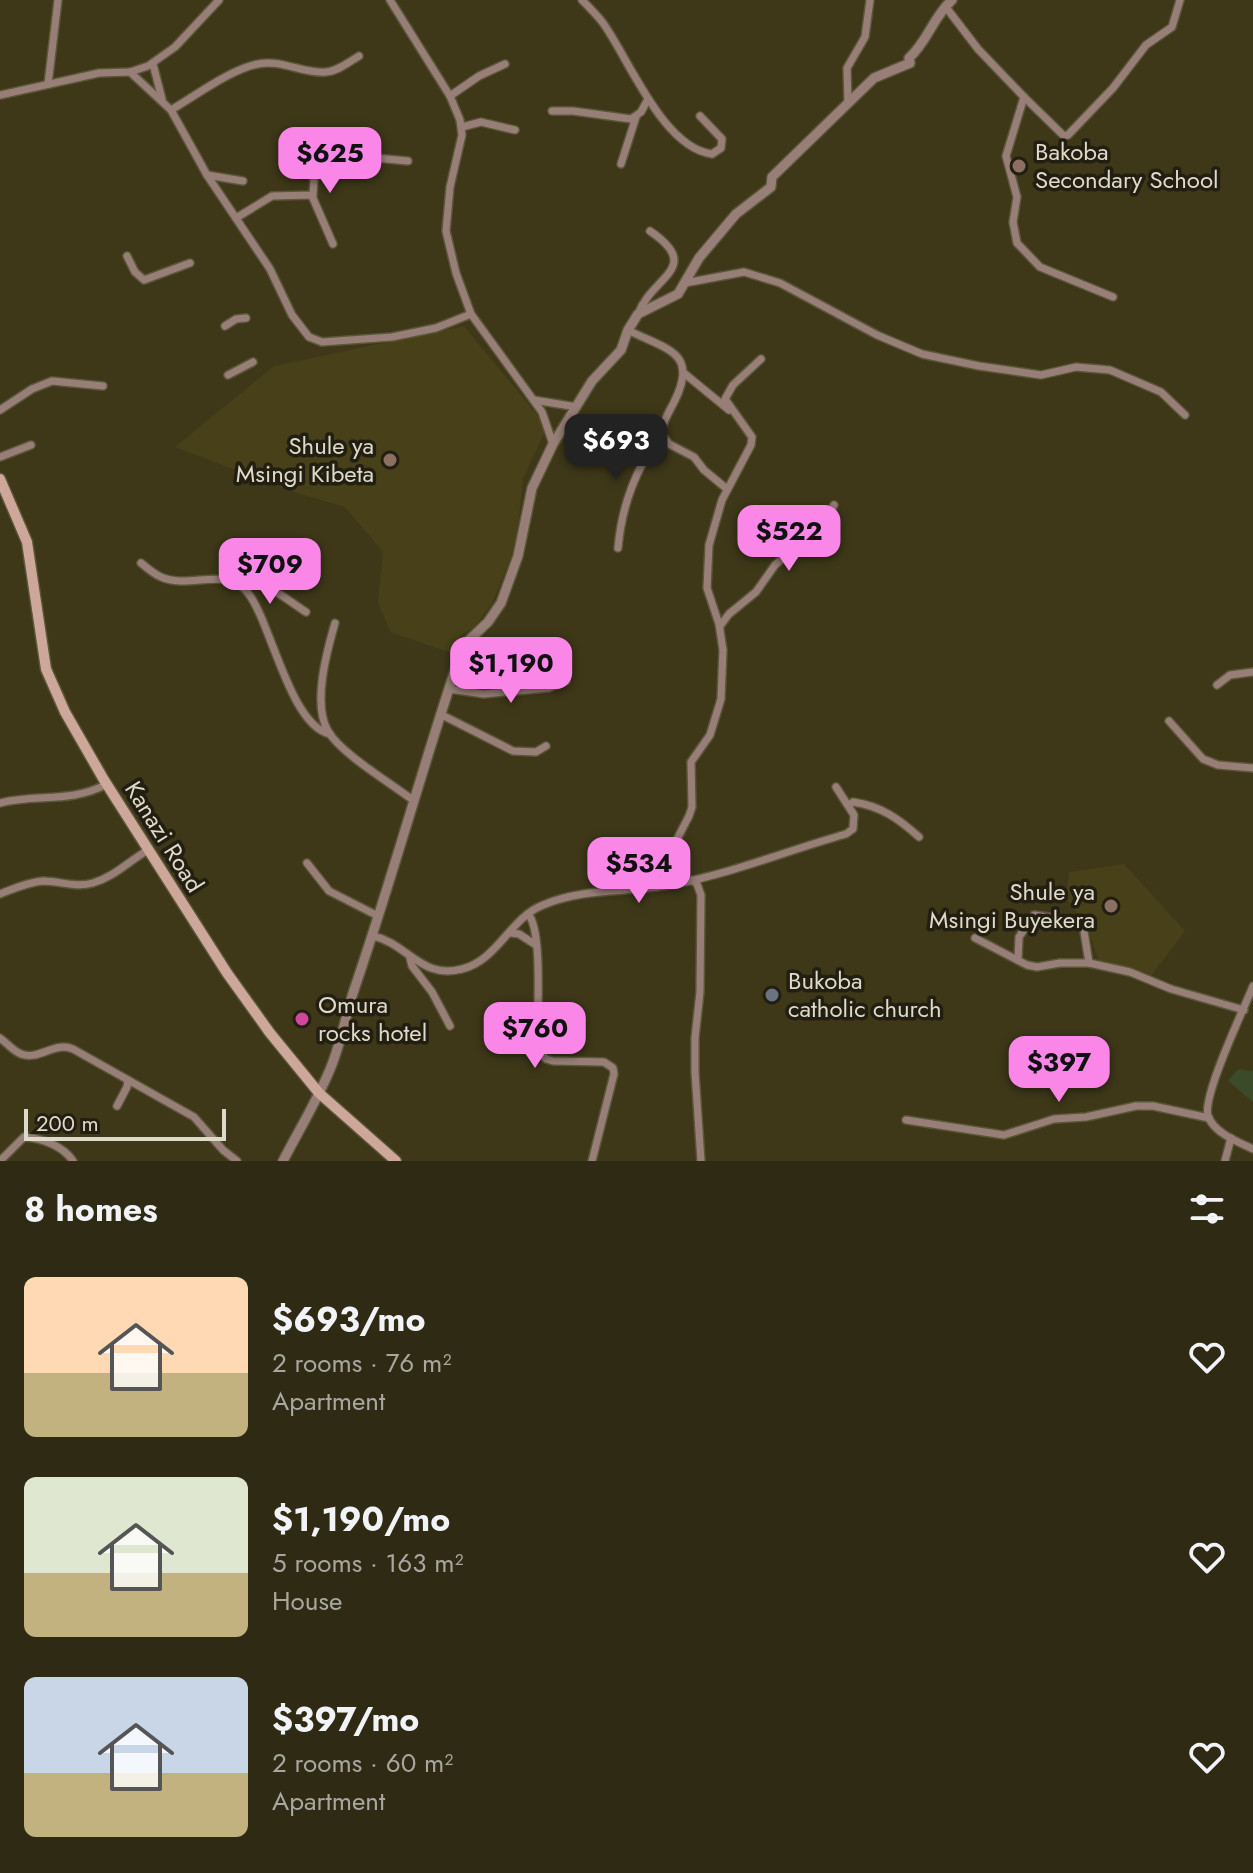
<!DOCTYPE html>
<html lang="en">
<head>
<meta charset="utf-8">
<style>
	body { margin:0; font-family:Jost,sans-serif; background:#3a3621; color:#f1f3f6; height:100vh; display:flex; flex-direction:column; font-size:30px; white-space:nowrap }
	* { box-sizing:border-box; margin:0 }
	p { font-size:26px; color:#a7a7a0 }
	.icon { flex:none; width:44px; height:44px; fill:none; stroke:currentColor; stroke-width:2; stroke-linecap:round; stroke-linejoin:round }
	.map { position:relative; height:1161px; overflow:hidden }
	.sheet { display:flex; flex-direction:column; background:#2e2a13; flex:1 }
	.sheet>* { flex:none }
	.scale { position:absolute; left:24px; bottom:20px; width:202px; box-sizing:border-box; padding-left:8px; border:4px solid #dedac9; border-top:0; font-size:22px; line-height:28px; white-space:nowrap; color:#dedac9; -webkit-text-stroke:6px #221f12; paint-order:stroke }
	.price { position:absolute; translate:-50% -68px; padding:0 18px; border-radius:16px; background:#fa87e8; color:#111; font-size:26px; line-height:52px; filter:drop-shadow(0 2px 4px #0008) }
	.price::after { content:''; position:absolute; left:50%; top:48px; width:24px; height:18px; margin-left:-12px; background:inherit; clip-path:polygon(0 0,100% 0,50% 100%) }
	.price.on { background:#222; color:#fff }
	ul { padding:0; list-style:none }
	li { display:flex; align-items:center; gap:24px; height:200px; padding:0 24px }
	li span { display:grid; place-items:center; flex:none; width:224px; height:160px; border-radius:12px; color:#555 }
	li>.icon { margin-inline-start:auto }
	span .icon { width:96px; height:96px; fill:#fffc; stroke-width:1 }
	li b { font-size:34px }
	h2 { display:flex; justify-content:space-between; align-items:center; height:96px; padding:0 24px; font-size:34px }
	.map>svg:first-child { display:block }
	.built { fill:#474018 }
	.green { fill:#3b4a29 }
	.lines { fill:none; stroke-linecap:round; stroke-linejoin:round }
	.minor-casing { stroke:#5b5539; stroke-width:10 }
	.tertiary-casing { stroke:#5b5539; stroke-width:12 }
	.secondary-casing { stroke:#5b5539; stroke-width:13 }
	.minor { stroke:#977f77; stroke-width:7 }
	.tertiary { stroke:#977f77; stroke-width:9 }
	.secondary { stroke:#cda79a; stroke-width:10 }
	.education-dot { fill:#8d6e63; stroke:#221f12; stroke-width:3 }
	.worship-dot { fill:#6b7280; stroke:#221f12; stroke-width:3 }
	.hotel-dot { fill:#d1479c; stroke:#221f12; stroke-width:3 }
	.labels { text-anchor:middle; stroke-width:7; stroke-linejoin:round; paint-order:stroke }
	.poi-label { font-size:24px; fill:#dedac9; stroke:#221f12; text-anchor:start }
	.street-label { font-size:24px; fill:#dedac9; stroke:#221f12 }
</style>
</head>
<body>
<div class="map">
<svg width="1253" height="1161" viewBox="0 0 1253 1161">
	<rect width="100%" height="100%" fill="#3e3819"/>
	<g class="built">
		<path d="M 464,326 L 547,427 L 523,479 L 516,545 L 492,603 L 474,628 L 462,634 L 457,655 L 390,632 L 378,602 L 383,552 L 345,507 L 297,493 L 175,447 L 274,366 Z"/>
		<path d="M 1124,864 L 1185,931 L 1151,976 L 1099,962 L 1088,927 L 1066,899 L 1069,872 Z"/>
	</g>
	<path class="green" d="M 1238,1069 L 1253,1071 L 1253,1102 L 1228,1081 Z"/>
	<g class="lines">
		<defs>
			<g id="minor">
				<path d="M 390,0 L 450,96 L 460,120 L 462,135 L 450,187 L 446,231 L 456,273 L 471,314 L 542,412 L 553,444"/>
				<path d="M 582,0 C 589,7 597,15 603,23 C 629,59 663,148 712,154 L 721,148 L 722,139 L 700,116"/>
				<path d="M 945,6 L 978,49 L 1024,97 L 1006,156 L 1017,197 L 1013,222 L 1017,243 L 1040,267 L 1113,297"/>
				<path d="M 153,64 L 162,99"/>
				<path d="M 130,72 L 171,110 L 207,175 L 270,269 L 292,315 L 309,337 L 322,342 L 392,337 L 436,328 L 471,314"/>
				<path d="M 48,84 L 58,0"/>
				<path d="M 0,95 L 99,73 L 130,72 L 148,66 L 175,47 L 219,0"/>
				<path d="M 450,96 L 479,76 L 505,64"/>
				<path d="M 1024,97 L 1064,136 L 1068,135 L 1113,88 L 1146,45 L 1172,27 L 1180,0"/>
				<path d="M 848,103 L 847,68 L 865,37 L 870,0"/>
				<path d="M 171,110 C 195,96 231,69 258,64 C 282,59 303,74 326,72 C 338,71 349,62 359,56"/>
				<path d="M 552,111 L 573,111 L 631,119 L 641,112 L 648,99"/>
				<path d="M 462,127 L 481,122 L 515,130"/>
				<path d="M 621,164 L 636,117"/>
				<path d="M 207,175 L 243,181"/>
				<path d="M 312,196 L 333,244"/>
				<path d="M 236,218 L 272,196 L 313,195 L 315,163 L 320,157 L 344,155 L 408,161"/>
				<path d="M 127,256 L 135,272 L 144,280 L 190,263"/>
				<path d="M 685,283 L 744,272 L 780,283 L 877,335 L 922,354 L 979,366 L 1041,375 L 1076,367 L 1110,370 L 1161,392 L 1185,415"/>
				<path d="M 638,314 C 652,276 704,268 650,231"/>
				<path d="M 225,326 L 236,319 L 246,318"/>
				<path d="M 628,330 C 664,349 698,351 676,398 C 671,409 663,420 661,433 L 669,444 L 694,457 L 704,470 L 727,489"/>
				<path d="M 685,374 L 729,410"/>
				<path d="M 228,375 L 253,362"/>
				<path d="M 534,400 L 577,407"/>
				<path d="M 0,410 L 32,389 L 52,381 L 103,386"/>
				<path d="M 0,457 L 31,445"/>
				<path d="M 618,548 C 622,504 636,469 661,433"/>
				<path d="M 141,563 C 147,568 154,574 161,577 C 190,590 226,565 248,593 C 271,622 290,726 330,734"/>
				<path d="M 236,582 C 265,579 284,598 306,612"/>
				<path d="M 335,623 C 327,651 312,704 328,731 C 341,754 391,783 414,801"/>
				<path d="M 720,626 L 729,614 L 756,592 L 775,565 L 824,522 L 834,505"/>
				<path d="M 1217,685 L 1230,675 L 1253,672"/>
				<path d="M 449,689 L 484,694 L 549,688 L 566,681"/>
				<path d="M 440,714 L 513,751 L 536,752 L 546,746"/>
				<path d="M 1169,721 L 1203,759 L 1218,765 L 1253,768"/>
				<path d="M 0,803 C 38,793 69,804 107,784"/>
				<path d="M 849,805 L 853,802 C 881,806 899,819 919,837"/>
				<path d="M 307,863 L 329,891 L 378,916"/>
				<path d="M 692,880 L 697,884 L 701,895 L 700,992 L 695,1038 L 695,1072 L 701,1161"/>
				<path d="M 656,887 L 660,872 L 689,816 L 692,807 L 691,762 L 710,735 L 721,699 L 723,650 L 719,624 L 707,588 L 709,545 L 722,500 L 751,445 L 752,437 L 725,399 L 733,385 L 761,359"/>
				<path d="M 0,894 C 13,889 28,882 43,881 C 60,881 75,888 93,883 C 114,877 129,861 148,850"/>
				<path d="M 528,914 C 544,931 536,1022 538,1050 L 546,1059 L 553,1061 L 604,1062 L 613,1068 L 614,1074 L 592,1161"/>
				<path d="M 511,933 L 519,934 L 536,945"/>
				<path d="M 373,936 C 407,943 421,980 462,969 C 498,960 510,918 543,905 C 586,887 630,893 675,884 C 733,873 789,850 846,834 L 853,829 L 854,815 L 836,787"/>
				<path d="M 975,938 L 1027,965 L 1037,967 L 1060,963 L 1089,963"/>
				<path d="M 410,958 L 412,966 L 432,992 L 450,1026"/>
				<path d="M 1018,960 L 1019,937 L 1034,915 L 1078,921 L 1083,925 L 1089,963 L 1130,972 L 1171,989 L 1244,1010"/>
				<path d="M 1253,986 C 1244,1009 1202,1096 1208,1116 C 1214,1133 1238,1142 1253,1149"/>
				<path d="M 0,1038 C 7,1043 13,1051 21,1054 C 39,1061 54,1041 73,1049 L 194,1117 L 223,1150 L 237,1161"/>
				<path d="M 117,1106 L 127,1087 L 128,1080"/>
				<path d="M 906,1120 L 1004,1135 L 1054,1119 L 1086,1117 L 1136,1106 L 1153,1106 L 1209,1118"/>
				<path d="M 0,1161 L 24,1137 C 42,1138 63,1146 73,1161"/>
				<path d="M 1225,1161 L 1231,1138"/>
			</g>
			<path id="tertiary" d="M 283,1161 C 298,1132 315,1104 328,1074 C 341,1046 345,1016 355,987 C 392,879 422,769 458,661 L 466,643 L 488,622 L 501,603 L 518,556 L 532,488 L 553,444 L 592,381 L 621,350 L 628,330 L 638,314 L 678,294 L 699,258 L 736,214 L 771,187 L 772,177 L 874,78 L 910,63 L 909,58 C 928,41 933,17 952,0"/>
			<path id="secondary" d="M 0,479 L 27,542 L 46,669 L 65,712 L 104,780 L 227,973 L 270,1033 L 319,1093 L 396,1161"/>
		</defs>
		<use href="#minor" class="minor-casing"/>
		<use href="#tertiary" class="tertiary-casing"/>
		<use href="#secondary" class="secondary-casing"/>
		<use href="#minor" class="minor"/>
		<use href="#tertiary" class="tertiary"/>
		<use href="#secondary" class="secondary"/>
	</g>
	<g class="education-dot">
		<circle cx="1019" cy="166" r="8"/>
		<circle cx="390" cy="460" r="8"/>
		<circle cx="1111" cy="906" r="8"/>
	</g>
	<circle class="worship-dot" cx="772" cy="995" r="8"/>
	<circle class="hotel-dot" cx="302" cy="1019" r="8"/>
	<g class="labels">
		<g class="poi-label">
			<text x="1035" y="160">Bakoba<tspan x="1035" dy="28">Secondary School</tspan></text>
			<text x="374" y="454" text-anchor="end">Shule ya<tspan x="374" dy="28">Msingi Kibeta</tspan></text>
			<text x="1095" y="900" text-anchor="end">Shule ya<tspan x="1095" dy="28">Msingi Buyekera</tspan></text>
			<text x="788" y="989">Bukoba<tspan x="788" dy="28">catholic church</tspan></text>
			<text x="318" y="1013">Omura<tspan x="318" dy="28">rocks hotel</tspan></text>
		</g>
		<g class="street-label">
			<text transform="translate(164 837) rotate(58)" y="8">Kanazi Road</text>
		</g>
	</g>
</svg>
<div class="scale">200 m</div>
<b class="price" style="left:330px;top:195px">$625</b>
<b class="price on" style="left:616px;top:482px">$693</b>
<b class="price" style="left:789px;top:573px">$522</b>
<b class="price" style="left:270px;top:606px">$709</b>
<b class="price" style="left:511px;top:705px">$1,190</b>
<b class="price" style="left:639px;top:905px">$534</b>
<b class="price" style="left:535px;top:1070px">$760</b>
<b class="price" style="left:1059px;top:1104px">$397</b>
</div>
<section class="sheet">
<h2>8 homes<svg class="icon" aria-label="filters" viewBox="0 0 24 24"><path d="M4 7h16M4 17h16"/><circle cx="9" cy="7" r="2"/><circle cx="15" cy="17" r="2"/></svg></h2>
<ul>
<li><span style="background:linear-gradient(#ffd9b3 60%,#c2b280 0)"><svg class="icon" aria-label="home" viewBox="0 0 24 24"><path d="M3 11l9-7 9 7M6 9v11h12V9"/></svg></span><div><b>$693/mo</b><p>2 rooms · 76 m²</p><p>Apartment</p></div><svg class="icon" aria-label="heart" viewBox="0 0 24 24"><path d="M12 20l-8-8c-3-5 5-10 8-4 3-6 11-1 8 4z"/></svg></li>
<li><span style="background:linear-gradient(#dfe7d0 60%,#c2b280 0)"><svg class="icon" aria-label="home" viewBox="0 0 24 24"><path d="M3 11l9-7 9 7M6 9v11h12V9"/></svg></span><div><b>$1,190/mo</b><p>5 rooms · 163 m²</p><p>House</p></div><svg class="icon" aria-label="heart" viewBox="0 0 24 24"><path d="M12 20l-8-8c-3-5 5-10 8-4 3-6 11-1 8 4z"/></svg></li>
<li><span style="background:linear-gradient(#c9d6e8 60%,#c2b280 0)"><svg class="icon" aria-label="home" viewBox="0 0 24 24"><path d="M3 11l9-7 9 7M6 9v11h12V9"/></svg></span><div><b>$397/mo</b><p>2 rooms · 60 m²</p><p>Apartment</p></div><svg class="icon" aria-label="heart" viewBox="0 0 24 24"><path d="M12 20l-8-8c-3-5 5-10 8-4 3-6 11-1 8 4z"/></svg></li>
</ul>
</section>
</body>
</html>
